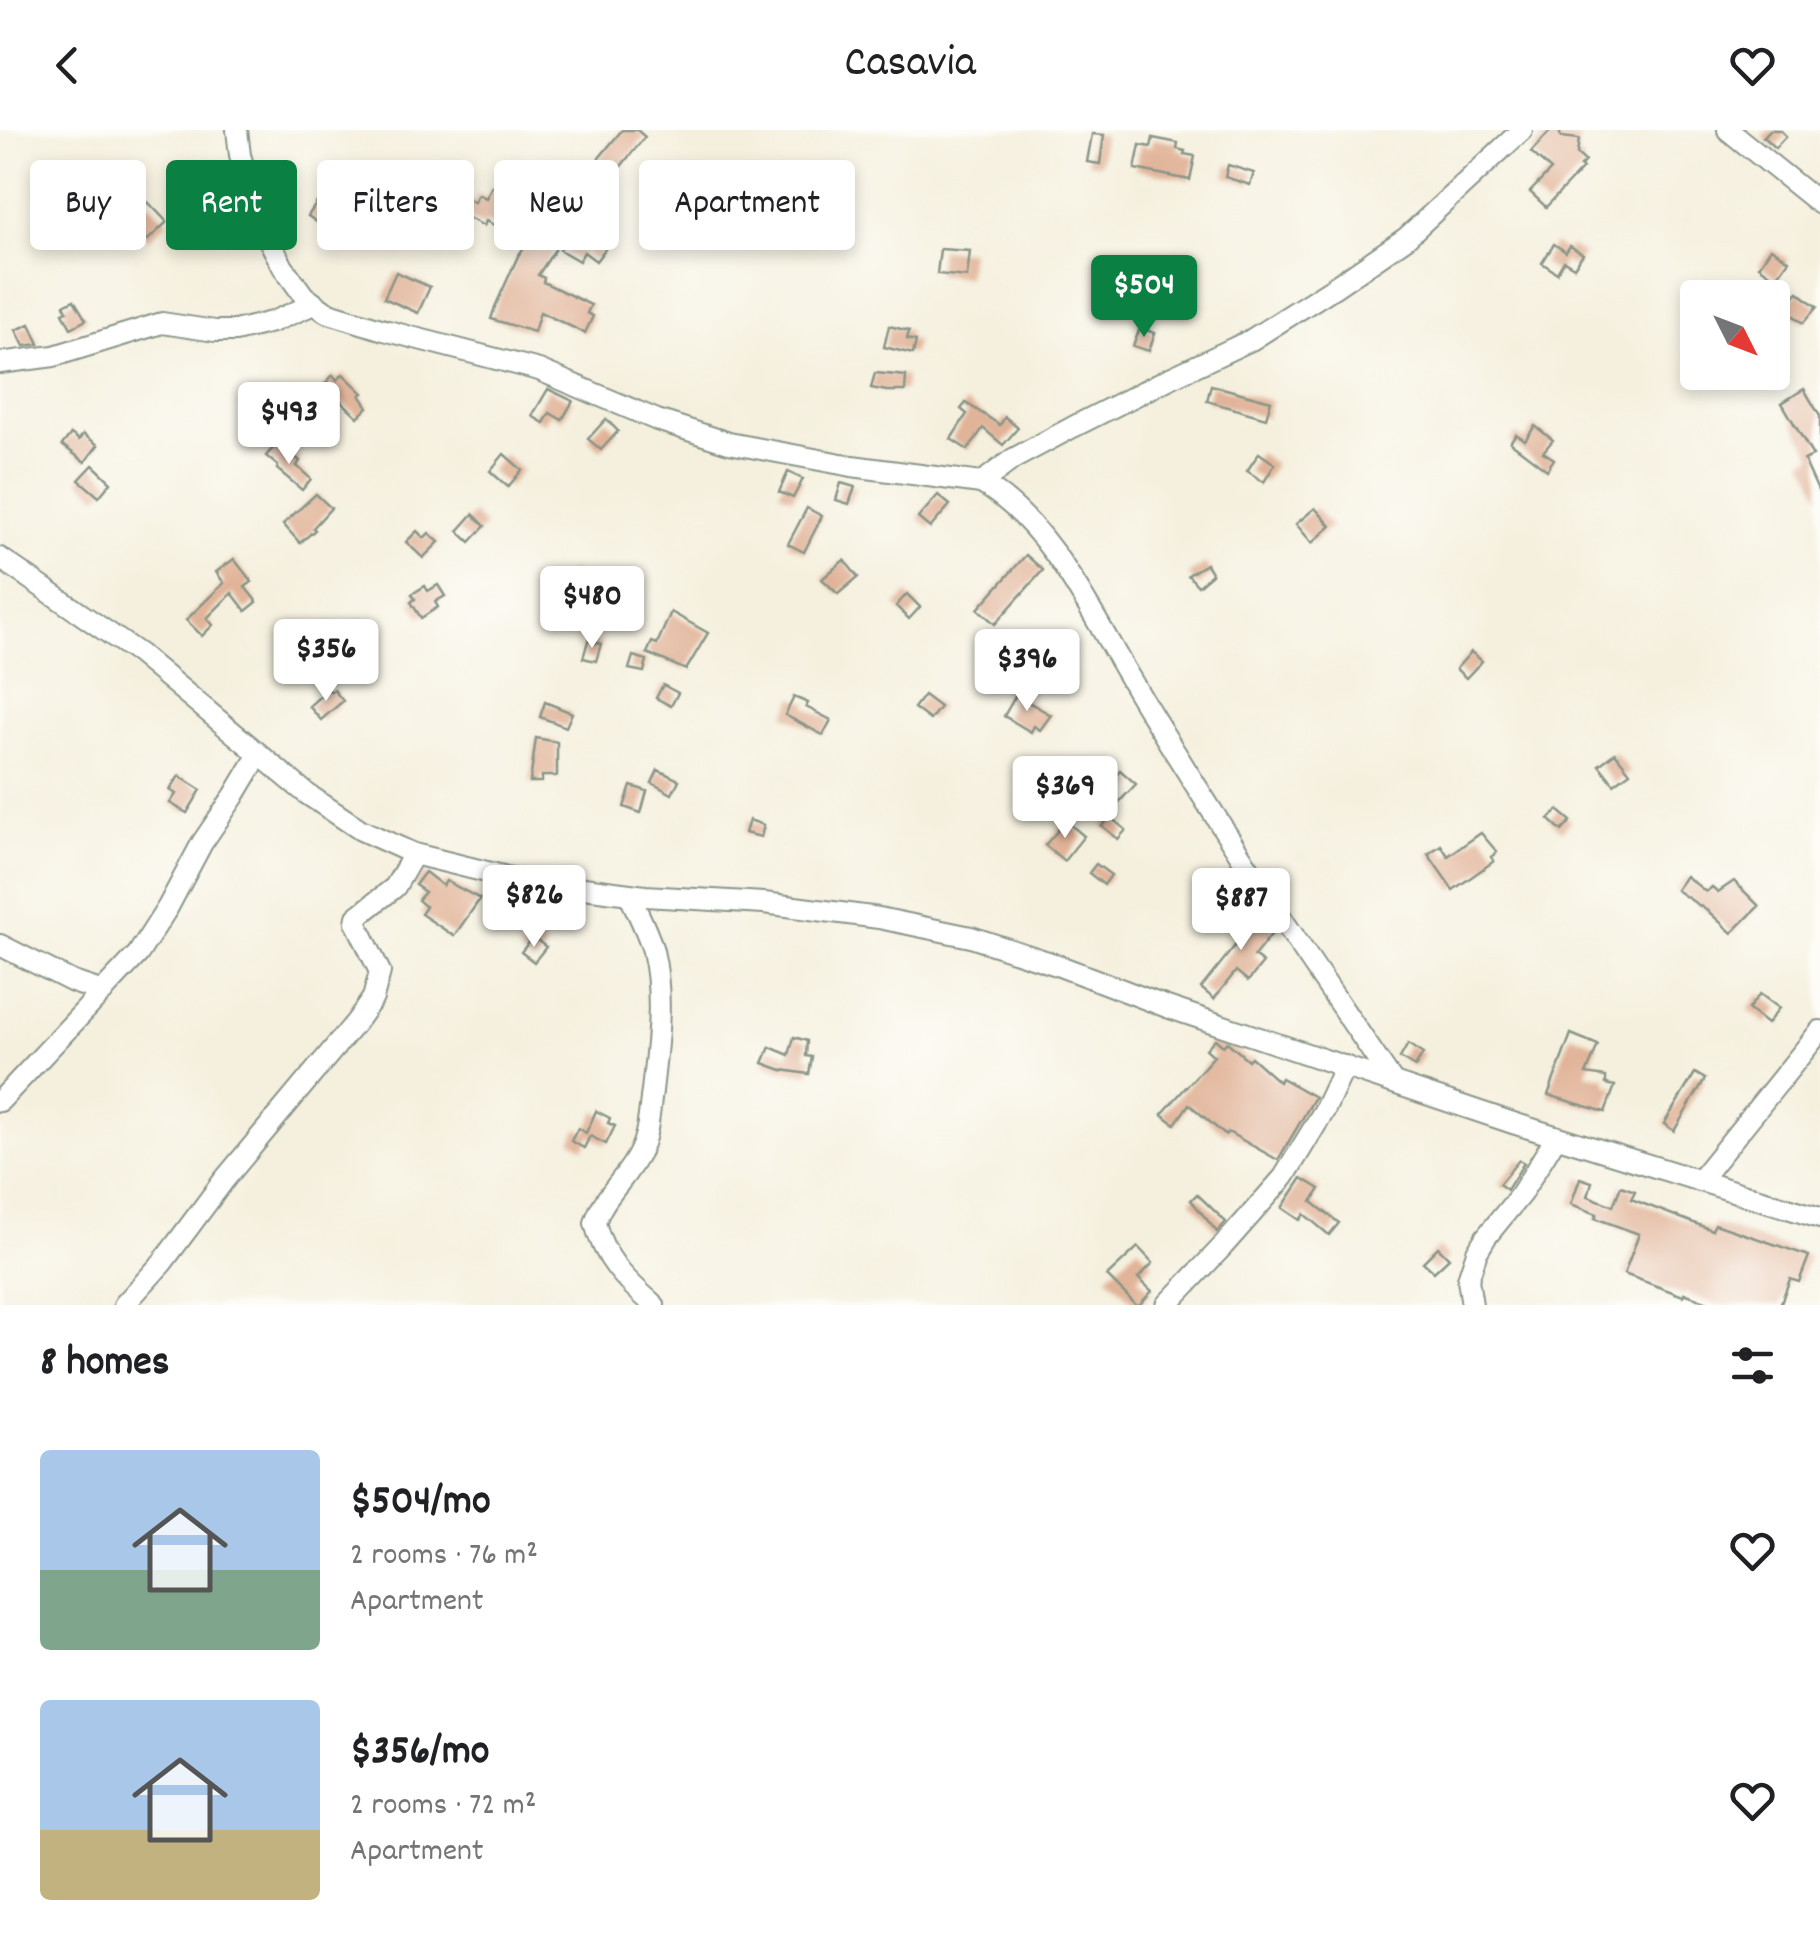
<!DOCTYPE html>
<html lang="en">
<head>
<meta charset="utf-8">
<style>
	body { margin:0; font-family:Dekko,sans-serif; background:#f6f6f6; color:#202124; height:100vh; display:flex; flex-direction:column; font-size:38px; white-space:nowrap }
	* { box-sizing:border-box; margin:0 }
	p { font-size:32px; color:#757577 }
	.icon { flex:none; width:55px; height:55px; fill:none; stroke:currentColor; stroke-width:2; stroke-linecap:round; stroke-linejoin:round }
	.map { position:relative; height:1175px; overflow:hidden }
	.side { display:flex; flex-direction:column; background:#fff; flex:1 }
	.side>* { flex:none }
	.top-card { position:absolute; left:30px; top:30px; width:1000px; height:90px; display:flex; gap:20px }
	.needle { width:65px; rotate:132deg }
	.tools { position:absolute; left:1680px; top:150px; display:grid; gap:20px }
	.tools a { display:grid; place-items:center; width:110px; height:110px; border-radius:10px; background:#fff; box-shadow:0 5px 15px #0003; font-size:50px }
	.price { position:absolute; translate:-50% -85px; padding:0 22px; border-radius:10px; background:#fff; color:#222; font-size:32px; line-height:65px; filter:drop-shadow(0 2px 5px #0008) }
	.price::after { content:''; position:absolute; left:50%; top:60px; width:30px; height:22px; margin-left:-15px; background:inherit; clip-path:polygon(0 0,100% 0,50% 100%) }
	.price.current { background:#0b8043; color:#fff }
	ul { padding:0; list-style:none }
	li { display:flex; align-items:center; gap:30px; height:250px; padding:0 40px }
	li span { display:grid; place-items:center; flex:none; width:280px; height:200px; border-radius:10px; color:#555 }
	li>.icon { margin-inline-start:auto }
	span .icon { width:120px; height:120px; fill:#fffc; stroke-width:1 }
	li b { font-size:42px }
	h2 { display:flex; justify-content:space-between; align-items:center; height:120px; padding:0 40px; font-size:42px }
	.tag { padding:0 35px; border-radius:10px; background:#fff; box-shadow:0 5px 15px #0003; font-size:35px; line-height:90px }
	.tag.current { background:#0b8043; color:#fff }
	header { display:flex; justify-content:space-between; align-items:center; height:130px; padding:0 40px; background:#fff; font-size:45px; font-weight:600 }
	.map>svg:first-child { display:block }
	.building { fill:#e1b398 }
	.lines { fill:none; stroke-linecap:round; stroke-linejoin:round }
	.minor-casing { stroke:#8a9689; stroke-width:24 }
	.minor { stroke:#fff; stroke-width:20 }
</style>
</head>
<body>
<header><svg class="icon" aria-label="back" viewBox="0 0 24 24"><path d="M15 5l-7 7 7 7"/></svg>Casavia<svg class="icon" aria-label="heart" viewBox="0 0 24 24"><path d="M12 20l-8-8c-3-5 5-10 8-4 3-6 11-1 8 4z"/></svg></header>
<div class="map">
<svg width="1820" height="1175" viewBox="0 0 1820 1175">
	<rect width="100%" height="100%" fill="#fdfcf7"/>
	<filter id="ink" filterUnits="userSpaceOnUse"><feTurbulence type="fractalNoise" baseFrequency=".01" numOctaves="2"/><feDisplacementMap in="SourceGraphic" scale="20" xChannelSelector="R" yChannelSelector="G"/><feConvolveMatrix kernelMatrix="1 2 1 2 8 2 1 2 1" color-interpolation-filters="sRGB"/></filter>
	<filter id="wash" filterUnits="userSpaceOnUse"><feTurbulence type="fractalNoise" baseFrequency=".0048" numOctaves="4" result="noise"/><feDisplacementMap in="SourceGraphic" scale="40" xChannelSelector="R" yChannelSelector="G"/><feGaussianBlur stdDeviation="2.25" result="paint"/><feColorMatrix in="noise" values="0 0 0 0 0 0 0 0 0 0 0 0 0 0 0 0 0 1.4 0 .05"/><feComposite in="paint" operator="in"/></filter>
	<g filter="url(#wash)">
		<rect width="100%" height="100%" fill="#f5f0de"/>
		<g id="blocks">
			<g class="building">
				<path d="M 622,0 L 637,0 L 645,7 L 617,41 L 609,35 L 594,52 L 585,45 Z"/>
				<path d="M 1551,0 L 1559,0 L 1561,7 L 1579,9 L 1577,24 L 1585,31 L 1580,36 L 1583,38 L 1546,77 L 1530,62 L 1551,40 L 1531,22 Z"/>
				<path d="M 1770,0 L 1780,0 L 1786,6 L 1775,18 L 1763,7 Z"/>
				<path d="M 1092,4 L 1104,5 L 1100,34 L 1087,32 Z"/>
				<path d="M 1153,8 L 1178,13 L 1177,19 L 1185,21 L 1184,24 L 1195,26 L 1190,50 L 1135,39 L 1140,15 L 1151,17 Z"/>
				<path d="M 1228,35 L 1254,43 L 1250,55 L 1225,47 Z"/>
				<path d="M 530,55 L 542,67 L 524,88 L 560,112 L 538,145 L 544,148 L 543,152 L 591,175 L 587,183 L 593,186 L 585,203 L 540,182 L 534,202 L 491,189 L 495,177 L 518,126 L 528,112 L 486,91 L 484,96 L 461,84 L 468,69 L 474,72 L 478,64 L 486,68 L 492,56 L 517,69 Z"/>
				<path d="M 591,56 L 618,72 L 602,99 L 615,106 L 596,131 L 584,122 L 579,131 L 560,120 L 585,74 L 581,72 Z"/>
				<path d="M 743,66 L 767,89 L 750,107 L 726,85 Z"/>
				<path d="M 320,68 L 363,95 L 349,115 L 308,86 Z"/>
				<path d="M 148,72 L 167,92 L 148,110 L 129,90 Z"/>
				<path d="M 1554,114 L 1566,122 L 1570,116 L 1583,124 L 1574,137 L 1564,131 L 1557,143 L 1542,133 Z"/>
				<path d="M 1771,118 L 1789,130 L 1776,148 L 1759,136 Z"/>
				<path d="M 940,119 L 970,121 L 967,147 L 937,144 Z"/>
				<path d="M 396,142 L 430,157 L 418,183 L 384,168 Z"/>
				<path d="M 1786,162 L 1793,167 L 1798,162 L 1817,177 L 1803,193 L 1777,173 Z"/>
				<path d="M 74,170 L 86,190 L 71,198 L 63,183 L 67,181 L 64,175 Z"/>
				<path d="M 30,194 L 39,214 L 24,216 L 16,200 Z"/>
				<path d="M 889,196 L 909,201 L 907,209 L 916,211 L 913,224 L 884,217 Z"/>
				<path d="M 1140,198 L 1155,203 L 1149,221 L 1133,216 Z"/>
				<path d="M 875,243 L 906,246 L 905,261 L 887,261 L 871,258 Z"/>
				<path d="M 343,244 L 363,263 L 360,265 L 368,277 L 358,287 L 324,255 L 333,245 L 337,250 Z"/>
				<path d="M 1211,255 L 1271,271 L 1266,288 L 1207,271 Z"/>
				<path d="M 548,259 L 573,271 L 562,290 L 550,283 L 544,293 L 532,286 Z"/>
				<path d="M 1804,259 L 1820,286 L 1820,365 L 1804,330 L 1813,326 L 1782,273 Z"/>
				<path d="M 966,273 L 1000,295 L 1005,287 L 1018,298 L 1003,315 L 983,298 L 968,320 L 951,309 L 967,284 L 961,279 Z"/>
				<path d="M 606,289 L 618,301 L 601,320 L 588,309 Z"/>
				<path d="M 1535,296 L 1553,310 L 1543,322 L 1554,329 L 1547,340 L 1510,312 L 1516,304 L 1525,310 Z"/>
				<path d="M 71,304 L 79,310 L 83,304 L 98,315 L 85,332 L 62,315 Z"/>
				<path d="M 276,315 L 288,325 L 290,323 L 300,331 L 297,336 L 311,349 L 302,360 L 277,339 L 278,336 L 266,326 Z"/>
				<path d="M 1259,323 L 1275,334 L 1264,352 L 1247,341 Z"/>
				<path d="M 504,324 L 522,340 L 508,357 L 490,341 Z"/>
				<path d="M 93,335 L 111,352 L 99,367 L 79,350 Z"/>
				<path d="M 788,342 L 803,349 L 793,368 L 779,362 Z"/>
				<path d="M 841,353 L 855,357 L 849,374 L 836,370 Z"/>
				<path d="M 316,364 L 331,378 L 313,398 L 315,400 L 300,413 L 283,394 Z"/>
				<path d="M 938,365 L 950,375 L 930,398 L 918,388 Z"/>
				<path d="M 807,378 L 822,386 L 804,422 L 788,414 Z"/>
				<path d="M 1315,378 L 1331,396 L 1312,413 L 1296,394 Z"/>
				<path d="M 473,384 L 485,396 L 470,412 L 458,401 Z"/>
				<path d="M 417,401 L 424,408 L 429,403 L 439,412 L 423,428 L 406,412 Z"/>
				<path d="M 1026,425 L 1043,440 L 995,494 L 978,479 Z"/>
				<path d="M 234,429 L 252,452 L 245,457 L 257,472 L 246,481 L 232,463 L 207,488 L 213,495 L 202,506 L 186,490 L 224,453 L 216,442 Z"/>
				<path d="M 844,430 L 858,447 L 838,464 L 822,449 Z"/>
				<path d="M 1206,434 L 1212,444 L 1198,456 L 1188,445 Z"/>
				<path d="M 570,440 L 587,448 L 579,466 L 562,458 Z"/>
				<path d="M 438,455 L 445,466 L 435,472 L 438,477 L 421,488 L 411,472 L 415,469 L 412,464 L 425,456 L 428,461 Z"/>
				<path d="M 907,464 L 920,477 L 909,489 L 896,476 Z"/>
				<path d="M 671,482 L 708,503 L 686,540 L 647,523 L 652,512 L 657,514 Z"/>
				<path d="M 358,492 L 368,513 L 348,522 L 338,501 Z"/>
				<path d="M 588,511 L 601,514 L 596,531 L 583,528 Z"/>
				<path d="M 1471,522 L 1482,531 L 1466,548 L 1456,539 Z"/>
				<path d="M 633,526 L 647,530 L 644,542 L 629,539 Z"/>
				<path d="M 663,555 L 678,563 L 671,576 L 656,568 Z"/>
				<path d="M 328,559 L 331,562 L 334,560 L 343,571 L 321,590 L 309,576 Z"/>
				<path d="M 924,565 L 940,577 L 930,590 L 914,578 Z"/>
				<path d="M 1016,565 L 1051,585 L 1040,600 L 1034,596 L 1031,602 L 1004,586 Z"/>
				<path d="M 794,567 L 808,573 L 806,577 L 831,590 L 823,605 L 785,585 Z"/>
				<path d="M 545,572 L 572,583 L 566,597 L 540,587 Z"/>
				<path d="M 536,608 L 557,612 L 557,646 L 542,646 L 542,652 L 530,652 Z"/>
				<path d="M 1615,623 L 1630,642 L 1614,654 L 1599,635 Z"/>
				<path d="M 658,640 L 679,650 L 672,664 L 652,653 Z"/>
				<path d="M 1120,640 L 1136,654 L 1103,689 L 1088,676 Z"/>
				<path d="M 179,646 L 201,660 L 187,683 L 170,673 L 176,664 L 170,660 Z"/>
				<path d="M 631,656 L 647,661 L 641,683 L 624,677 Z"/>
				<path d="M 1558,680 L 1571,691 L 1562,701 L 1549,689 Z"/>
				<path d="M 1110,687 L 1126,700 L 1118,709 L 1102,696 Z"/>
				<path d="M 749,690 L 764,695 L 761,707 L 745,703 Z"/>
				<path d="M 1066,691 L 1084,706 L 1064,731 L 1045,715 Z"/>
				<path d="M 1481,703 L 1497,722 L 1491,727 L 1494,731 L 1453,760 L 1428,724 L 1441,715 L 1448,726 Z"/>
				<path d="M 1096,734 L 1111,745 L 1104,755 L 1089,743 Z"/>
				<path d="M 425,742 L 443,756 L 446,751 L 480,769 L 454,806 L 421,784 L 426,777 L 418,770 L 425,762 L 415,755 Z"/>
				<path d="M 1686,746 L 1706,762 L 1712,757 L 1718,762 L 1734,751 L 1759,776 L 1732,803 L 1709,782 L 1676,760 Z"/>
				<path d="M 1248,777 L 1268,793 L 1274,801 L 1254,826 L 1263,833 L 1248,851 L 1236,841 L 1214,869 L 1201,858 L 1246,802 L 1235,793 Z"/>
				<path d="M 533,807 L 546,817 L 534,832 L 521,822 Z"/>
				<path d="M 1760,864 L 1779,878 L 1767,894 L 1748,879 Z"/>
				<path d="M 1571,904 L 1598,915 L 1586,944 L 1606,947 L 1606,954 L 1615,956 L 1605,982 L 1548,965 Z"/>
				<path d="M 794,907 L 807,911 L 806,926 L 812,927 L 809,944 L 782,940 L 763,933 L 770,917 L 789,925 Z"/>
				<path d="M 1215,909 L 1223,916 L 1227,912 L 1248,930 L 1251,927 L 1279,952 L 1281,948 L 1315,967 L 1278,1030 L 1228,1002 L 1225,1005 L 1189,974 L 1175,994 L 1162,984 L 1214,926 L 1206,919 Z"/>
				<path d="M 1408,914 L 1423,924 L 1415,937 L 1400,928 Z"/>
				<path d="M 1695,943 L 1705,949 L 1674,1001 L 1664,994 Z"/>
				<path d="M 596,981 L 610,988 L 608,993 L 615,996 L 606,1014 L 590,1006 L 584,1018 L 571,1011 L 578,998 L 586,1003 Z"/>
				<path d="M 1519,1030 L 1524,1033 L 1507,1060 L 1499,1054 Z"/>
				<path d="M 1302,1048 L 1320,1059 L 1312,1072 L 1339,1093 L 1329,1105 L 1304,1084 L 1300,1090 L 1282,1078 Z"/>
				<path d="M 1580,1048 L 1592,1052 L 1588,1066 L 1613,1076 L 1621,1056 L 1635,1061 L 1631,1069 L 1712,1100 L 1715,1094 L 1809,1126 L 1799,1152 L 1790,1149 L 1780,1175 L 1716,1175 L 1684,1163 L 1683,1166 L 1624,1144 L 1639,1104 L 1595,1088 L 1597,1084 L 1571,1074 Z"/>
				<path d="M 1197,1064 L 1226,1092 L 1217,1102 L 1191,1070 Z"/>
				<path d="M 1138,1117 L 1153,1133 L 1138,1148 L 1152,1161 L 1139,1175 L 1136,1175 L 1107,1146 Z"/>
				<path d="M 1438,1117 L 1449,1128 L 1434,1142 L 1423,1132 Z"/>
			</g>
		</g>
	</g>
	<g filter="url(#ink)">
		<use href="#blocks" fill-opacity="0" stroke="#8a9689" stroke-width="2.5"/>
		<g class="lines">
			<defs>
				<g id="minor">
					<path d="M 237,0 L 240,25 L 261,95 L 283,137 L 304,166 L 326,182 L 384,200 L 539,240 L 657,290 L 729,313 L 852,336 L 981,353 C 1049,391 1092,485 1131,550 C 1159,598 1189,645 1219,692 C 1274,780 1334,865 1392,951"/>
					<path d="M 1728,0 L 1820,74"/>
					<path d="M 0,233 L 54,226 L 162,193 L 215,201 L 235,201 L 272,192 L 314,174"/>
					<path d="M 981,353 L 1013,329 L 1073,297 L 1172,247 L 1251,210 L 1336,156 L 1406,108 L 1522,0"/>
					<path d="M 0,428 L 139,524 L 307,664 L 361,700 L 414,724 L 515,749 L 645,766 L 764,773 L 879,788 L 971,807 L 1057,835 L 1167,877 L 1516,994 L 1820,1088"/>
					<path d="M 629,764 C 637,782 648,802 653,821 C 664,866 657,916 652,961 C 649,981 649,1002 640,1021 C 628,1048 603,1065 595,1093 C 604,1129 626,1151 654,1175"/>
					<path d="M 0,815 L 73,852 L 103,862"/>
					<path d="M 0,971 L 138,824 L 168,777 L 202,713 L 234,666 L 259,624"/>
					<path d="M 1699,1051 L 1820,901"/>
					<path d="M 124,1175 L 162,1133 L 224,1050 L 356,892 L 373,868 L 380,842 L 356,792 L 357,787 L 395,757 L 414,724"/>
					<path d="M 1167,1175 L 1223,1116 L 1284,1047 L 1324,981 L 1345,936"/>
					<path d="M 1472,1175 L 1468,1149 L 1477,1122 L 1486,1107 L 1521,1064 L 1556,1007"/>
				</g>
			</defs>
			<use href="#minor" class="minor-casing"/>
			<use href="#minor" class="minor"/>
		</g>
	</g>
</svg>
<div class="tools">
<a><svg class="needle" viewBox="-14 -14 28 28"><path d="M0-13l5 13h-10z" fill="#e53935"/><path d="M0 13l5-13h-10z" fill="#757577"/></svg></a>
</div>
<b class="price current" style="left:1144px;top:210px">$504</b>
<b class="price" style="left:289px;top:337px">$493</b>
<b class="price" style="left:592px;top:521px">$480</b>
<b class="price" style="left:326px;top:574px">$356</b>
<b class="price" style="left:1027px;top:584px">$396</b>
<b class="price" style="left:1065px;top:711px">$369</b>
<b class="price" style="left:534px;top:820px">$826</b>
<b class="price" style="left:1241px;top:823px">$887</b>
<div class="top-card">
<a class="tag">Buy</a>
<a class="tag current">Rent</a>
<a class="tag">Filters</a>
<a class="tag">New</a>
<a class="tag">Apartment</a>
</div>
</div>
<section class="side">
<h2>8 homes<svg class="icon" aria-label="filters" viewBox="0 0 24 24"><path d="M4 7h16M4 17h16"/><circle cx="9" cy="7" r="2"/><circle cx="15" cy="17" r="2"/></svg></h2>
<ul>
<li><span style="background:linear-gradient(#a9c7e8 60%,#7fa58c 0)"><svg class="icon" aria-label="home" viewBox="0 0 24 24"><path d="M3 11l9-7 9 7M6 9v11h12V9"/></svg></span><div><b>$504/mo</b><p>2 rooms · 76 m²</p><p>Apartment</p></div><svg class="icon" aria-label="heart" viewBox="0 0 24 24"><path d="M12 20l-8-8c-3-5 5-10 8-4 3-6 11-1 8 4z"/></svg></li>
<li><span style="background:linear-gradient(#a9c7e8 65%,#c2b280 0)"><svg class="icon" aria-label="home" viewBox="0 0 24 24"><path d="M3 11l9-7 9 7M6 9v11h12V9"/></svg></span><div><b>$356/mo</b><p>2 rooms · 72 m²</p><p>Apartment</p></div><svg class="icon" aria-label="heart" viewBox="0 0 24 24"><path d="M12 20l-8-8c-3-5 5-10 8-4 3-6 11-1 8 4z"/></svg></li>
</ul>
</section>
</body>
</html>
